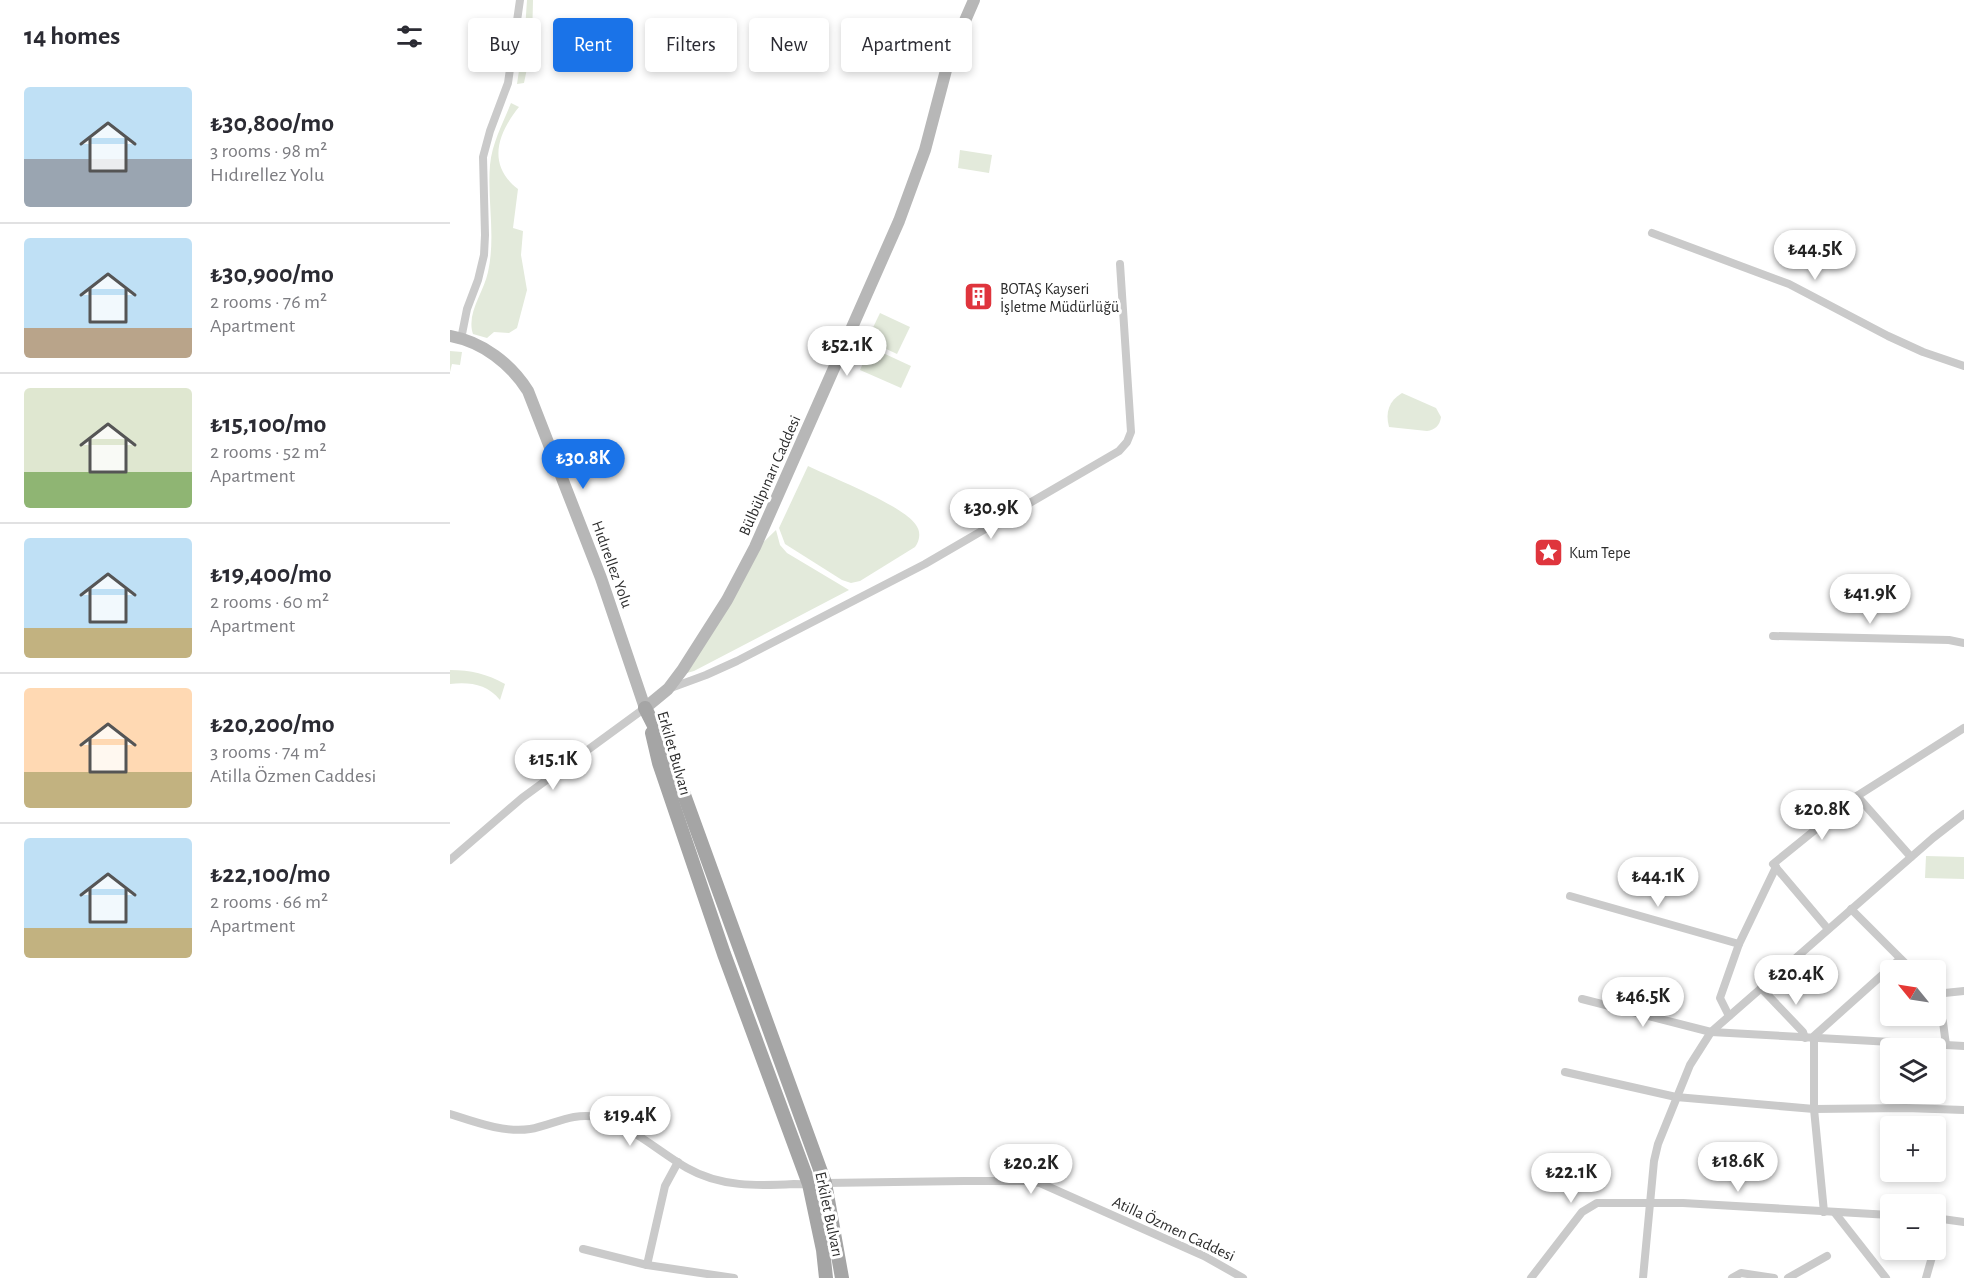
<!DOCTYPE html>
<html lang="en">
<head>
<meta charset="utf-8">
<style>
	body { margin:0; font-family:"Alegreya Sans",sans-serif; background:#f7f7f7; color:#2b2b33; height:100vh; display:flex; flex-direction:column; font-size:22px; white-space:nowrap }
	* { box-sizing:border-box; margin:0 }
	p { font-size:20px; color:#7c7c81 }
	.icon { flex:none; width:33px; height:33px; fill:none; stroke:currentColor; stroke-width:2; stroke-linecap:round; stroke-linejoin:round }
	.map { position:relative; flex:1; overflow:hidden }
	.sheet { display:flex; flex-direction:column; background:#fff; width:450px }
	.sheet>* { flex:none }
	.top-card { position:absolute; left:18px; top:18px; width:570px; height:54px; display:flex; gap:12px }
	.needle { width:39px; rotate:300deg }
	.fabs { position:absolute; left:1430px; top:960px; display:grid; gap:12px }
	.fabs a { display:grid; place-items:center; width:66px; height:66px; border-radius:6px; background:#fff; box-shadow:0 3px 9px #0003; font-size:30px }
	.price { position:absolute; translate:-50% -51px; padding:0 14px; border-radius:21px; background:#fff; color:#222; font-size:20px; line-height:39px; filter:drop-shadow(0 2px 3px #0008) }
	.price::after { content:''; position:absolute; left:50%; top:36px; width:18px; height:14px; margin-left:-9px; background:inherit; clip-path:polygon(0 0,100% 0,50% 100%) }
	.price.on { background:#1a73e8; color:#fff }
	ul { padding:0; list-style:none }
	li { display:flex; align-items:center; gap:18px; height:150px; padding:0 24px }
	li+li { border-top:2px solid #e1e1e2 }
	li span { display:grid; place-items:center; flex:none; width:168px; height:120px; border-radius:6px; color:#555 }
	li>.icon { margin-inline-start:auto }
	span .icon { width:72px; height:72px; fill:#fffc; stroke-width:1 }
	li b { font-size:26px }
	h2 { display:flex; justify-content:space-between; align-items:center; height:72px; padding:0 24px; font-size:26px }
	.chip { padding:0 21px; border-radius:6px; background:#fff; box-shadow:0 3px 9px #0003; font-size:21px; line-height:54px }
	.chip.on { background:#1a73e8; color:#fff }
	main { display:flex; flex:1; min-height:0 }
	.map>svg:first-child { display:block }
	.green { fill:#e3eadb }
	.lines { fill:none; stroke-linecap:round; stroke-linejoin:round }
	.street { stroke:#cacaca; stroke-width:8 }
	.secondary { stroke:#b7b7b7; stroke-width:12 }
	.primary { stroke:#a5a5a5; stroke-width:14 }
	.labels { text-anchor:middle; stroke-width:6; stroke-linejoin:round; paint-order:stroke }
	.poi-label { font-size:16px; fill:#2d2d2d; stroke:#fff; text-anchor:start }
	.street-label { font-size:16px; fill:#2d2d2d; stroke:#fff }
</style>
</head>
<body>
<main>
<section class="sheet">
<h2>14 homes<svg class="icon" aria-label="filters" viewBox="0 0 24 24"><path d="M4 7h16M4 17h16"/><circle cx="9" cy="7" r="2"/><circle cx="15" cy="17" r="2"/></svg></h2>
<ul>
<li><span style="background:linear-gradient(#bfe0f5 60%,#9aa5b1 0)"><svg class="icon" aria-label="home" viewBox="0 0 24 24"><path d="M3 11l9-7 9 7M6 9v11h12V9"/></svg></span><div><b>₺30,800/mo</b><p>3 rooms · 98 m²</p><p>Hıdırellez Yolu</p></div></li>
<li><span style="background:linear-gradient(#bfe0f5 75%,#b9a48a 0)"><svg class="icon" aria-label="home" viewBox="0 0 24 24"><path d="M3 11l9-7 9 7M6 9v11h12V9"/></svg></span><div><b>₺30,900/mo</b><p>2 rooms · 76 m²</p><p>Apartment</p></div></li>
<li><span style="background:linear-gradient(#dfe7d0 70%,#8fb573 0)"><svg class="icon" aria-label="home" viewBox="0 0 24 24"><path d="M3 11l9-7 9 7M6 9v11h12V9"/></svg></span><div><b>₺15,100/mo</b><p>2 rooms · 52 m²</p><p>Apartment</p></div></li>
<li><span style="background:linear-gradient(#bfe0f5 75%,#c2b280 0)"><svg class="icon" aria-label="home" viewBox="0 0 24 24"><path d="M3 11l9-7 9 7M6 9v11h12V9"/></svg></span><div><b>₺19,400/mo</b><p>2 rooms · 60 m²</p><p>Apartment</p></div></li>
<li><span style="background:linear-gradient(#ffd9b3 70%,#c2b280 0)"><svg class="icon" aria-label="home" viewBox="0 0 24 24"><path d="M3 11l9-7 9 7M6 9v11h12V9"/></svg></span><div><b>₺20,200/mo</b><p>3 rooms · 74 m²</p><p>Atilla Özmen Caddesi</p></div></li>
<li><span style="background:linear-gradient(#bfe0f5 75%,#c2b280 0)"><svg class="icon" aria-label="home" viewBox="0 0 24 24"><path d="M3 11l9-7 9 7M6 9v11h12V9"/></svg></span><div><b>₺22,100/mo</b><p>2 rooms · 66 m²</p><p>Apartment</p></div></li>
</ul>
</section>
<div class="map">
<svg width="1514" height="1278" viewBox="0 0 1514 1278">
	<rect width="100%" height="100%" fill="#fff"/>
	<g class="green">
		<path d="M 77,0 L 83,0 L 82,44 L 74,83 L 67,84 L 75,30 Z"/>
		<path d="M 61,103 L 69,107 C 47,134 37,165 68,189 L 63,228 L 73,231 L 71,255 L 77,290 L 67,328 L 59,333 L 44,332 L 37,338 L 23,334 C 16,313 34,292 38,272 C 46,236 37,200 40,165 C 42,143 53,123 61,103 Z"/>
		<path d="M 510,150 L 542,155 L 539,173 L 508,168 Z"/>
		<path d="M 430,313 L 460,327 L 447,354 L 417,340 Z"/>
		<path d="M 420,347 L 461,366 L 451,388 L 410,370 Z"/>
		<path d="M 0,351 L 12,352 L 10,365 L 2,364 L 0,372 Z"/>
		<path d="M 952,393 L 986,408 L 991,417 C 990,425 985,430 977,431 L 939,427 C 935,412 939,401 952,393 Z"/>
		<path d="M 358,466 C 382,478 453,505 466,525 C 471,532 470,540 465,547 L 410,581 L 401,583 L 392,580 L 335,544 L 329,528 Z"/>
		<path d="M 326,530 L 330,545 L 337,553 L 399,590 L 244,671 L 226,676 L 303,552 Z"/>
		<path d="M 0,670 C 21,670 37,674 55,684 L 50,700 C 37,684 20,682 0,684 Z"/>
		<path d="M 1476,856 L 1514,857 L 1514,879 L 1475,878 Z"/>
	</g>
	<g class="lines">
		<g class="street">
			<path d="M 1202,233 L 1339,284 L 1438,336 L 1473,352 L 1514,366"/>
			<path d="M 11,339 L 17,309 L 28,280 L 34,255 L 35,235 L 33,157 L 40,131 L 58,83 L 70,0"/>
			<path d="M 1323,636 L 1499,640 L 1514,643"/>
			<path d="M 218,689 L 256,675 L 287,661 L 475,564 L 669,451 L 677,442 L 681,432 L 670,264"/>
			<path d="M 1407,796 L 1514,728"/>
			<path d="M 0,860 L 72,798 L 195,708"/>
			<path d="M 1120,896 L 1289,944"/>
			<path d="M 1401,909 L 1462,970"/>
			<path d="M 1378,929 L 1323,864 L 1407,796 L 1461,857"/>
			<path d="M 1311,988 L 1353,1032 L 1355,1038"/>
			<path d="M 1485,994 L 1514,991"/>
			<path d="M 1485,998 L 1493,1022 L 1496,1045"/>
			<path d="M 1132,999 L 1261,1032 L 1514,1046"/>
			<path d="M 1279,1016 L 1270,998 L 1289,944 L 1326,867"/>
			<path d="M 1115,1072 L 1226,1097 L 1364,1109 L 1456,1108 L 1514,1110"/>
			<path d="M 0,1114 C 25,1122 54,1133 80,1129 C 103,1125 122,1112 147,1117 C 178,1123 209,1152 237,1168 C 270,1187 307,1186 344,1184 C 355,1184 365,1186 375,1183 L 514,1181 L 575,1181 L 590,1183 L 754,1256 L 793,1278"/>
			<path d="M 1374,1212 L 1364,1109 L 1364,1036 L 1450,959"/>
			<path d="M 1385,1213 L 1436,1278"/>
			<path d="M 1485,1218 L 1514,1222"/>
			<path d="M 1485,1246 L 1493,1219"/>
			<path d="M 133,1249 L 197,1265 L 284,1278"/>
			<path d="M 197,1265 L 215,1186 L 228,1162"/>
			<path d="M 1081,1278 L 1132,1212 L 1147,1203 L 1233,1203 L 1440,1215"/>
			<path d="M 1193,1278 L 1204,1161 L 1208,1144 L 1240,1065 L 1261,1032 L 1269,1025 L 1483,838 L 1514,814"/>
			<path d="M 1282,1278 L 1291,1273 L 1324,1278"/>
			<path d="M 1338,1278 L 1377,1256"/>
			<path d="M 1476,1278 L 1484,1250"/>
		</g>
		<path class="secondary" d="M 0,336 C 33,342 61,364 78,391 L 151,578 L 195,708 L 218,689 L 233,669 L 277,600 L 305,547 L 449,221 L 475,150 L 500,55 L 524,0"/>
		<g class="primary">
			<path d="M 195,708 L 221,759 L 375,1183 L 392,1278"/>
			<path d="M 202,733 L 209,763 L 274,954 L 359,1184 L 373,1250 L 376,1278"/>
		</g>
	</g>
	<defs>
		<symbol id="building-square" viewBox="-11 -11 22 22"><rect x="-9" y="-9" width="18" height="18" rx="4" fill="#df353d" stroke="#fff"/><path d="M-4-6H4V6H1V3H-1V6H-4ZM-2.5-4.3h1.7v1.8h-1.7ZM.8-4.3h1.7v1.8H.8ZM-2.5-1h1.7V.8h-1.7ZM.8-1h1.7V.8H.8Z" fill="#fff"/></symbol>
		<symbol id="sight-square" viewBox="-11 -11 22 22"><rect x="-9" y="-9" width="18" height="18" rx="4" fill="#df353d" stroke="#fff"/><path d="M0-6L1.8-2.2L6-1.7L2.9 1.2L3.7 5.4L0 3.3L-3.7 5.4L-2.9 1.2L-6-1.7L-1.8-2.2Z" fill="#fff"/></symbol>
	</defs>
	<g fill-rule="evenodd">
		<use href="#building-square" x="512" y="280" width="33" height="33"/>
		<use href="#sight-square" x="1082" y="536" width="33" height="33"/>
	</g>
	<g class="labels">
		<g class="poi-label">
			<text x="550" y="294">BOTAŞ Kayseri<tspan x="550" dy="18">İşletme Müdürlüğü</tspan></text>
			<text x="1119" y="558">Kum Tepe</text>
		</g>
		<g class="street-label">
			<text transform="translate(319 475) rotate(-66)" y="6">Bülbülpınarı Caddesi</text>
			<text transform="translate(163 564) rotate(70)" y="6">Hıdırellez Yolu</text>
			<text transform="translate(225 753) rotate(74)" y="6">Erkilet Bulvarı</text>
			<text transform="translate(380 1214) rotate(78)" y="6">Erkilet Bulvarı</text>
			<text transform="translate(724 1228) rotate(25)" y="6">Atilla Özmen Caddesi</text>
		</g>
	</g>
</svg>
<div class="fabs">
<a><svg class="needle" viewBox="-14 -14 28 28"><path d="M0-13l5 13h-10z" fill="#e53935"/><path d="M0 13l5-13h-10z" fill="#7c7c81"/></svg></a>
<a><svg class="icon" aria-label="layers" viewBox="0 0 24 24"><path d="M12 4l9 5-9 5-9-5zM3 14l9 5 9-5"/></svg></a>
<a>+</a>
<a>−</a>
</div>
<b class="price" style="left:1365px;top:281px">₺44.5K</b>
<b class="price" style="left:397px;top:377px">₺52.1K</b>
<b class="price on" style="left:133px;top:490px">₺30.8K</b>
<b class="price" style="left:541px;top:540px">₺30.9K</b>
<b class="price" style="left:1420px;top:625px">₺41.9K</b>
<b class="price" style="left:103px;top:791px">₺15.1K</b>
<b class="price" style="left:1372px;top:841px">₺20.8K</b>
<b class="price" style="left:1208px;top:908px">₺44.1K</b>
<b class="price" style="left:1346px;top:1006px">₺20.4K</b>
<b class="price" style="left:1193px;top:1028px">₺46.5K</b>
<b class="price" style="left:180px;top:1147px">₺19.4K</b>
<b class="price" style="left:1288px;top:1193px">₺18.6K</b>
<b class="price" style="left:581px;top:1195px">₺20.2K</b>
<b class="price" style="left:1121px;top:1204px">₺22.1K</b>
<div class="top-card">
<a class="chip">Buy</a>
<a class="chip on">Rent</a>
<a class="chip">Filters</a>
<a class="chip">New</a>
<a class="chip">Apartment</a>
</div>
</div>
</main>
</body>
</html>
